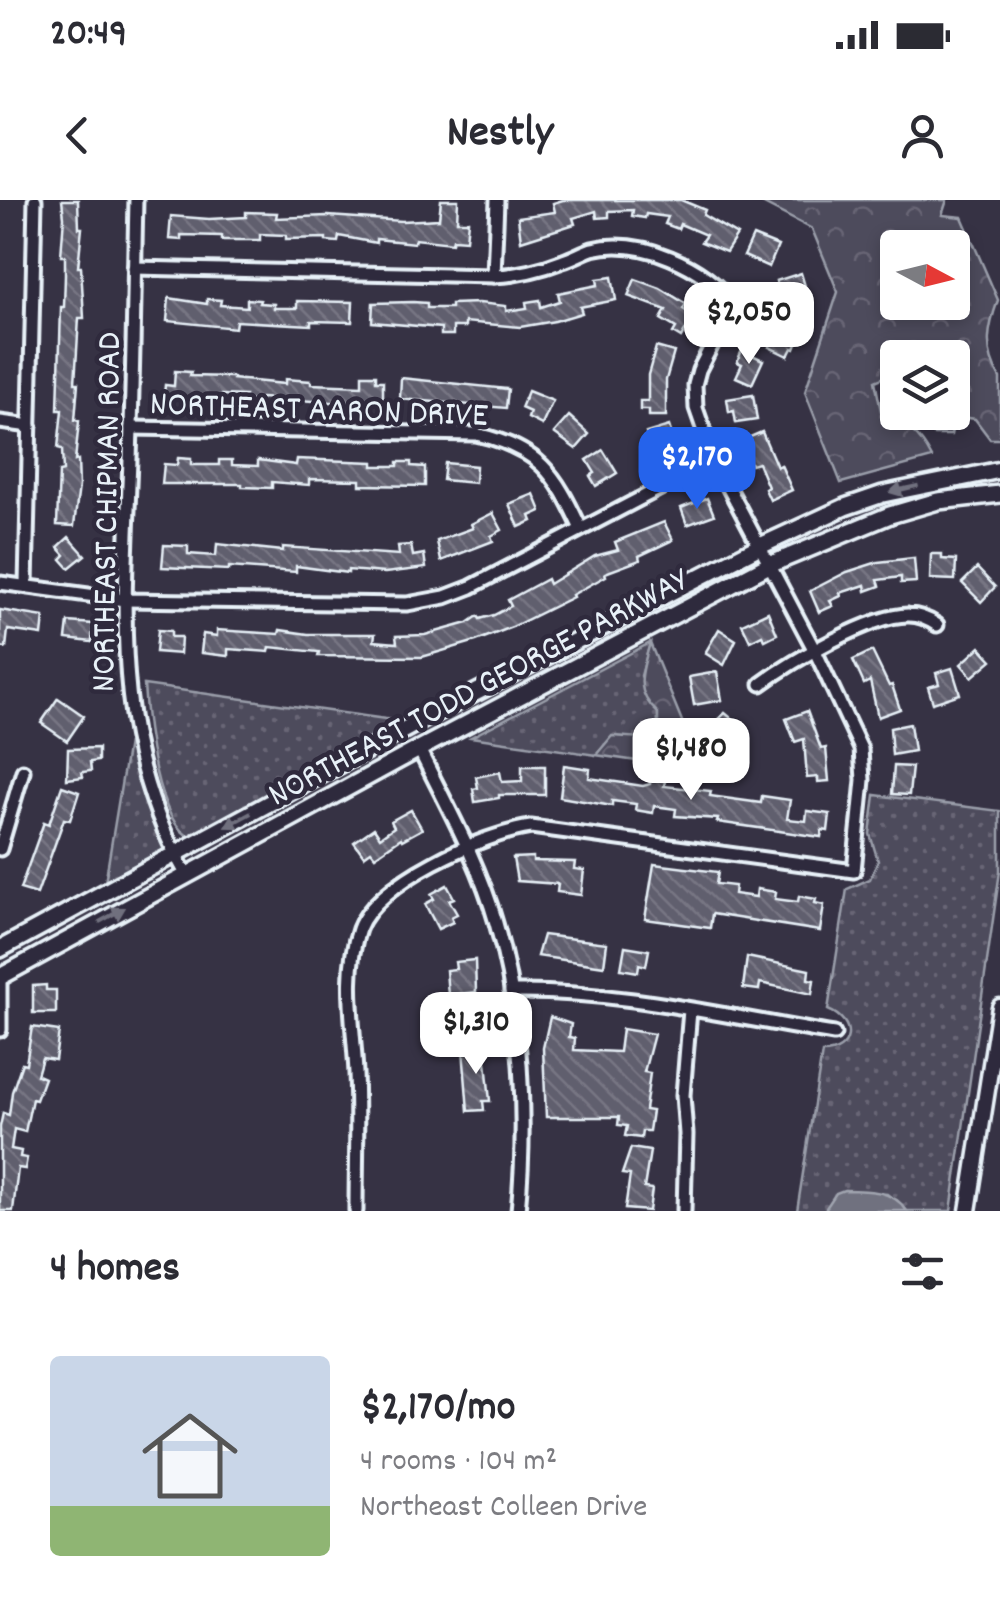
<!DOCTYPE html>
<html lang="en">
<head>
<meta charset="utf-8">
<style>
	body { margin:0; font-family:Dekko,sans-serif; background:#f2f2f3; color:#2b2b33; height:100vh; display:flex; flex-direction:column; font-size:38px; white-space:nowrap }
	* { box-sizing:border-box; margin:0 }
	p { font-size:32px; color:#7c7c81 }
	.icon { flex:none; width:55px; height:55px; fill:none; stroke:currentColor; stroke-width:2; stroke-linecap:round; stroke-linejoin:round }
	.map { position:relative; height:1011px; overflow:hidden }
	.drawer { display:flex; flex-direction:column; background:#fff; flex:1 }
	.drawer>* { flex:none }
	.needle { width:65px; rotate:97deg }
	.buttons { position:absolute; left:880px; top:30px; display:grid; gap:20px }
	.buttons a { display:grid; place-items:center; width:90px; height:90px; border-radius:10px; background:#fff; box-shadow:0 5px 15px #0003; font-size:50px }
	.price { position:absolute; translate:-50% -85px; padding:0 22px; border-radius:20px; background:#fff; color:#222; font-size:32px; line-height:65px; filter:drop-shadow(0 2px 5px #0008) }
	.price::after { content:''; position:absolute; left:50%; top:60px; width:30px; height:22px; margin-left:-15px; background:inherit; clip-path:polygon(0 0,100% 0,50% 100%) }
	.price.current { background:#2563eb; color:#fff }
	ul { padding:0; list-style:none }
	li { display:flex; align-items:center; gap:30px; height:250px; padding:0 50px }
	li span { display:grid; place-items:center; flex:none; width:280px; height:200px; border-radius:10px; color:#555 }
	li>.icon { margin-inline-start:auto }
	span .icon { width:120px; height:120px; fill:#fffc; stroke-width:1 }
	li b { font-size:42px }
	h2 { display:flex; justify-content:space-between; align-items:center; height:120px; padding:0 50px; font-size:42px }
	.status { display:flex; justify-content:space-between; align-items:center; height:70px; padding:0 50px; background:#fff; direction:ltr }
	.status svg { height:28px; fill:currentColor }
	header { display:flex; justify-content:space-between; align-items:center; height:130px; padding:0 50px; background:#fff; font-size:45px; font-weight:700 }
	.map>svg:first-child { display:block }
	.grass { fill:url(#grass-dots); stroke:#9a9eaa; stroke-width:2.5 }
	.forest { fill:url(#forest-crowns); stroke:#9a9eaa; stroke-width:2.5; fill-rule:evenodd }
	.water { fill:#70717f; stroke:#a0a4af; stroke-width:2.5 }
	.building { fill:url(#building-back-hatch); stroke:#e8f1f8; stroke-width:2.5 }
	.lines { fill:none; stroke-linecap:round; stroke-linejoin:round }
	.minor-casing { stroke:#e8f1f8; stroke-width:19 }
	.tertiary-casing { stroke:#e8f1f8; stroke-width:21 }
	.secondary-casing { stroke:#e8f1f8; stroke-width:22 }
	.minor { stroke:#2f2a3d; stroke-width:11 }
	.tertiary { stroke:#2f2a3d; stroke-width:14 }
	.secondary { stroke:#2f2a3d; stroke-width:15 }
	.oneway { fill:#70707e }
	.labels { text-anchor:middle; stroke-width:9; stroke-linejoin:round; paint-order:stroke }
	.street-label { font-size:35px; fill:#e8f1f8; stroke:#2f2a3d }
</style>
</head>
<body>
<div class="status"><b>20:49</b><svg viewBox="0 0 49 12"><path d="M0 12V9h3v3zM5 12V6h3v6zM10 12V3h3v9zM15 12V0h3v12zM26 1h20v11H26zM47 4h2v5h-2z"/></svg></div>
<header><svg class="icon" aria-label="back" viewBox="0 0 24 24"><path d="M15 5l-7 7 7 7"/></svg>Nestly<svg class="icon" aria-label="person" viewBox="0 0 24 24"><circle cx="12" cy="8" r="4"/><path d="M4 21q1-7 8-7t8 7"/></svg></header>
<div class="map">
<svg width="1000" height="1011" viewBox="0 0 1000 1011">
	<defs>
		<pattern id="grass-dots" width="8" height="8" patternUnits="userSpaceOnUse" patternTransform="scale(2.5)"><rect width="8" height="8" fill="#4d4b5c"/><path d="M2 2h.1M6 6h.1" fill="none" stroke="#676574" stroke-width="1.8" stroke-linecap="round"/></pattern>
		<pattern id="forest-crowns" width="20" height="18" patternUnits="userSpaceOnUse" patternTransform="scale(2.5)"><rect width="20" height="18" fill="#4d4b5c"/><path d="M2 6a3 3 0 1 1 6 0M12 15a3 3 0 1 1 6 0" fill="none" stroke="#676574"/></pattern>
		<pattern id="building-back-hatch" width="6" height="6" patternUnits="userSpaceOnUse" patternTransform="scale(2.5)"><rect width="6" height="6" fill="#605e6e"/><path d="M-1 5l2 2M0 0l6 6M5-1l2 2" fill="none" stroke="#777683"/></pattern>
	</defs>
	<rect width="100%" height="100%" fill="#363244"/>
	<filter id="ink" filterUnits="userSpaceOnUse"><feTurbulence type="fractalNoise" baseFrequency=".01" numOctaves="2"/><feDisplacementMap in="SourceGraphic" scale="20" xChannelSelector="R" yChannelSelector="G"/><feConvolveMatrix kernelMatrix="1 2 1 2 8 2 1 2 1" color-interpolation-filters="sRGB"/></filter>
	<g filter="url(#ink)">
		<g class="grass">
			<path d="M 650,443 L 641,476 L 658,512 L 658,540 L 613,536 L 596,555 L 471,537 Z"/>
			<path d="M 144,485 L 414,523 L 192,638 C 156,624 146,520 144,485 Z"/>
			<path d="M 128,543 L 164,649 L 159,659 L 104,689 Z"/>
			<path d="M 875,595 L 1000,611 L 1000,671 L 951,1011 L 907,1011 L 887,994 L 845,990 L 824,1011 L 797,1011 L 822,853 C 853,853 858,822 828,810 L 847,689 L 870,679 L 878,661 L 870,634 Z"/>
		</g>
		<g class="forest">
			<path d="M 756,0 L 947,0 L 942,15 L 962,17 L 998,100 C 988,128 983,150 1000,178 L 1000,239 L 990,239 L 975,219 L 955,216 L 951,235 L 934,235 L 920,213 L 952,212 L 952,158 L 898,158 L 897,172 L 875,181 L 882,216 C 909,228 918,231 932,258 L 841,283 L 805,192 L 838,92 L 812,29 ZM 898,48 L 952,48 L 952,102 L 898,102 Z"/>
			<path d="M 650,443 L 686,531 L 685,568 L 596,555 L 612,536 L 658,539 L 658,513 C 633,491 642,471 650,443 Z"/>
		</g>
		<path class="water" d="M 844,990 C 868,990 894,990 907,1011 L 824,1011 L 836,993 Z"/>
		<g class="building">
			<path d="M 62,0 L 78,0 L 79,28 L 82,28 L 78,67 L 81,67 L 84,118 L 79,118 L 75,183 L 78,183 L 75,220 L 79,221 L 75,261 L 78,260 L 79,286 L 74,326 L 57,325 L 59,272 L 63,271 L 62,249 L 58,248 L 62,210 L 58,210 L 61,107 L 64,107 L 65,75 L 65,56 L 61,56 L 64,17 Z"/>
			<path d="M 441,0 L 458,0 L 457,21 L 468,21 L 466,40 L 453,39 L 452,43 L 415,39 L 414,43 L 376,39 L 376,43 L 339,36 L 338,42 L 326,41 L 326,38 L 286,39 L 286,35 L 260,34 L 260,40 L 222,40 L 222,36 L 181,35 L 181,40 L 169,39 L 171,16 L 209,19 L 246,17 L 246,12 L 277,13 L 276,18 L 328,16 L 402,21 L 439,19 Z"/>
			<path d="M 563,0 L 681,0 L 705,10 L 703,15 L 737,35 L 726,52 L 701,42 L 706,35 L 680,24 L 678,29 L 665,24 L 668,17 L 646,14 L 645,18 L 632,16 L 633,10 L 609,11 L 609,17 L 597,18 L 596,11 L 573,18 L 575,24 L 521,41 L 518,17 L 555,12 L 553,3 Z"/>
			<path d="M 753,36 L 778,46 L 769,67 L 744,56 Z"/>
			<path d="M 801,73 L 808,96 L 789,102 L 785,91 L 780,93 L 776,81 Z"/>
			<path d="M 612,77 L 616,100 L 580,107 L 582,113 L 555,121 L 520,127 L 465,122 L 465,127 L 453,127 L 453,135 L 441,135 L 441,128 L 372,122 L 373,103 L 413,102 L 427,103 L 427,108 L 451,108 L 451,104 L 479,103 L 506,106 L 506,111 L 527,108 L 526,102 L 540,100 L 541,107 L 560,101 L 558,93 L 598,85 L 597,79 Z"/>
			<path d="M 635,79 L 660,88 L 686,104 L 683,109 L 686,111 L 690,106 L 697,111 L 681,138 L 673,133 L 676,128 L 661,119 L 666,110 L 628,96 Z"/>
			<path d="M 169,98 L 207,104 L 207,99 L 221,100 L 220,105 L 247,107 L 247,99 L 260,100 L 259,103 L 274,104 L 274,108 L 297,108 L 297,101 L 353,102 L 352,122 L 311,121 L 311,125 L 236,121 L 235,128 L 167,121 Z"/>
			<path d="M 779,116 L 803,129 L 795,149 L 792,148 L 788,156 L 769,147 L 777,131 L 772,129 Z"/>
			<path d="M 656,147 L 674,152 L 666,180 L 666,216 L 649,216 L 649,210 L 640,210 L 640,201 L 648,201 L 648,175 Z"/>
			<path d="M 742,150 L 763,160 L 752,184 L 736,177 L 742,164 L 737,162 Z"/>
			<path d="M 175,171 L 191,172 L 190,176 L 233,177 L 233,179 L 285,184 L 285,179 L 311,181 L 311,184 L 362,186 L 362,175 L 376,175 L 376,181 L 383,181 L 383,201 L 350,200 L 349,203 L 261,198 L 260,202 L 244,200 L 245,196 L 222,195 L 221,199 L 164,196 L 165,185 L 174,186 Z"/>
			<path d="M 401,178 L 508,189 L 506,208 L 400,199 Z"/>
			<path d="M 528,191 L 553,201 L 542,225 L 528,218 L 530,212 L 521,208 Z"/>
			<path d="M 753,195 L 757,220 L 736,223 L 734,211 L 729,212 L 727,199 Z"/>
			<path d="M 569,216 L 589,234 L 576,249 L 554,233 Z"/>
			<path d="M 669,226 L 674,241 L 668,242 L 671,254 L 654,259 L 646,233 Z"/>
			<path d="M 762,232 L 777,267 L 781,265 L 792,290 L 770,300 L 765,289 L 768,287 L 758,263 L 751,265 L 743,240 Z"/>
			<path d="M 603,250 L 617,273 L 596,286 L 590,276 L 595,273 L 587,260 Z"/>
			<path d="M 178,258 L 191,259 L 191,265 L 219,265 L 219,260 L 232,260 L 232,265 L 258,266 L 258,260 L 296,265 L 297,259 L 373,262 L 373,266 L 398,266 L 398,262 L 411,262 L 411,266 L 425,267 L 425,286 L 360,285 L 360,280 L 309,279 L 309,285 L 272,282 L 272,288 L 242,287 L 242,284 L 162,284 L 164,264 L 177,265 Z"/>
			<path d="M 445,263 L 476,266 L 475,283 L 443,280 Z"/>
			<path d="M 534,294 L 541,311 L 530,316 L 532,321 L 519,327 L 509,304 Z"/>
			<path d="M 707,298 L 714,315 L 687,325 L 681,308 Z"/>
			<path d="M 493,313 L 502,330 L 491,336 L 493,341 L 441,361 L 437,341 L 473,328 L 471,324 Z"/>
			<path d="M 664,322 L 673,340 L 639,356 L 640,360 L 605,373 L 606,376 L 572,395 L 573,397 L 512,427 L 476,441 L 422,457 L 318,456 L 319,452 L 270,447 L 269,452 L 228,449 L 228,456 L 201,453 L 203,434 L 217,436 L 217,430 L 279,434 L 280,430 L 308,434 L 375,434 L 374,441 L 397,443 L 396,436 L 425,435 L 468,423 L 478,416 L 480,419 L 494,415 L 511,406 L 508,400 L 547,379 L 549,384 L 595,356 L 618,350 L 615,342 Z"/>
			<path d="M 69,337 L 85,355 L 69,368 L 61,359 L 65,355 L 58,347 Z"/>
			<path d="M 217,344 L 283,351 L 283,347 L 399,355 L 398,346 L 411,345 L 413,356 L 424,354 L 426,368 L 385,373 L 348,370 L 348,373 L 296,366 L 296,372 L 229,367 L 229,370 L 162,367 L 164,345 L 188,346 L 188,354 L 216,356 Z"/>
			<path d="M 931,354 L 942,354 L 942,359 L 956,360 L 955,380 L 930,379 Z"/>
			<path d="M 914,358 L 916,382 L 901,383 L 901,377 L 878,380 L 880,386 L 866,391 L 865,385 L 840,393 L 841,396 L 830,401 L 833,406 L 819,412 L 810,391 L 847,372 L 878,362 Z"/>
			<path d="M 977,368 L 995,387 L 981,402 L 962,383 Z"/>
			<path d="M 0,410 L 44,417 L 42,435 L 8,430 L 6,448 L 0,447 Z"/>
			<path d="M 768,412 L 777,434 L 765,440 L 762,435 L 750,441 L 742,424 Z"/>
			<path d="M 68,422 L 93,424 L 92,442 L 66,439 Z"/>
			<path d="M 719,429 L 736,440 L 724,465 L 705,453 Z"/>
			<path d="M 158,430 L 171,431 L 171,437 L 181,437 L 180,454 L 156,452 Z"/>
			<path d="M 980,447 L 992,460 L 972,477 L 961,464 Z"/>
			<path d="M 872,451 L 889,486 L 892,485 L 900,509 L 878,517 L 870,481 L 864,484 L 853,460 Z"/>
			<path d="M 952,468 L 960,494 L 933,503 L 928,487 L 939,484 L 936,473 Z"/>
			<path d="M 717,472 L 722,500 L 694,505 L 689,477 Z"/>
			<path d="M 58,498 L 84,516 L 67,541 L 41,523 Z"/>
			<path d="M 807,511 L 821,549 L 826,548 L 829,581 L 818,582 L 818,577 L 807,578 L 804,539 L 795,542 L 786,519 Z"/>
			<path d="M 725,513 L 746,530 L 732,543 L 714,524 Z"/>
			<path d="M 910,524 L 914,551 L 892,555 L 890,528 Z"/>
			<path d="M 98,548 L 98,561 L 90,562 L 91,571 L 82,572 L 83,577 L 67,579 L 68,549 Z"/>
			<path d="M 564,565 L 590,569 L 589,578 L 643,586 L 650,584 L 651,579 L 665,581 L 664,586 L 711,591 L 710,596 L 761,603 L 762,596 L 790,600 L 787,619 L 806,621 L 807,611 L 830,614 L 828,631 L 822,630 L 821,637 L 717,622 L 718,619 L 675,616 L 676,609 L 654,606 L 653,613 L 635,610 L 636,604 L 612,601 L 612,606 L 560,597 Z"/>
			<path d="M 522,566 L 545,566 L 545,595 L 499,595 L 499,598 L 475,602 L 473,589 L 478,588 L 476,577 L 500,572 L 502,582 L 522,581 Z"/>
			<path d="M 894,566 L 912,567 L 909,595 L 892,594 Z"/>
			<path d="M 62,586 L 79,592 L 70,620 L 64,619 L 37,694 L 20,689 L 44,622 L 49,624 Z"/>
			<path d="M 411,610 L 422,629 L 402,640 L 401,638 L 375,656 L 371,651 L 364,656 L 354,642 L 374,628 L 380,637 L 394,627 L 391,621 Z"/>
			<path d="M 533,657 L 533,661 L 575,662 L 574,669 L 584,670 L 581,695 L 557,692 L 558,684 L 517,681 L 513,658 Z"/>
			<path d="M 654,664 L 718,672 L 716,684 L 735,686 L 734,694 L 756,697 L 757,689 L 776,692 L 775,699 L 798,702 L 799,696 L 816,699 L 815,703 L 824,705 L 820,731 L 712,714 L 710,728 L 645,719 Z"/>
			<path d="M 447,685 L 454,698 L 449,700 L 457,714 L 451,717 L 453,722 L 438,729 L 425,704 L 434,699 L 431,694 Z"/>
			<path d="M 543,735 L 607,743 L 604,766 L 537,756 Z"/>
			<path d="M 625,746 L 649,750 L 646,766 L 639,764 L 638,772 L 621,769 Z"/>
			<path d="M 747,757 L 809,770 L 808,779 L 814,780 L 812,794 L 760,783 L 759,790 L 743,788 Z"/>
			<path d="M 475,760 L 476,792 L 448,795 L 446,770 L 456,769 L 455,762 Z"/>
			<path d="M 46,785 L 46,790 L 56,790 L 56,813 L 33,813 L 33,786 Z"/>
			<path d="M 550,817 L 571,824 L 569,837 L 575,838 L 574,850 L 619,852 L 622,829 L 654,834 L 644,872 L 650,873 L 645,910 L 652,911 L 649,931 L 642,931 L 641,938 L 625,936 L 627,926 L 618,925 L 619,917 L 546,917 L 543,848 Z"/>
			<path d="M 32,827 L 59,831 L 55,860 L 42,858 L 37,875 L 44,878 L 36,900 L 32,899 L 25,932 L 14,929 L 11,949 L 21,951 L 20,957 L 27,958 L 25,969 L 18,968 L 13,1011 L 0,1011 L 0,927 L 3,913 L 9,915 L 12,892 L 22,863 L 26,864 Z"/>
			<path d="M 484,842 L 490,901 L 483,901 L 484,910 L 468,911 L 463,849 L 472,848 L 471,843 Z"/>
			<path d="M 631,948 L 650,951 L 644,988 L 652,989 L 649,1011 L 625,1009 L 630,975 L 622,974 Z"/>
		</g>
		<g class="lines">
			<defs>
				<g id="minor">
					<path d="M 136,0 C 134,86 133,173 130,259 C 125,407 109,540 186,674"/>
					<path d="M 134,68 L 494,76 C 519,75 540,70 563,61 C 573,58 583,52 592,49 C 641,37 704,66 733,104 L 699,170 L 695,185 L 696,208 L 714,260 L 815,451 L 861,549 L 863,580 L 854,671 L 531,627 C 483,634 376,682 359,729 C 343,774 354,827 356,873 C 358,919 356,965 356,1011"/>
					<path d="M 494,76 L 497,0"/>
					<path d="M 0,222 L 30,226"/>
					<path d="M 131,228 L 476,234 C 539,248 555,273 581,329"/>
					<path d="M 0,383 L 125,400 L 407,404 L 445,397 L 471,387 L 714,260"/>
					<path d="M 26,385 L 35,0"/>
					<path d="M 761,484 C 791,462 872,414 909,415 C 920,415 928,419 937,425"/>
					<path d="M 419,549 C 447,606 479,662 496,723 C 522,812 527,920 518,1011"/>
					<path d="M 0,649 L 23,571"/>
					<path d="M 0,778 L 0,830"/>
					<path d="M 511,792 C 619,790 728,817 834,834"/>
					<path d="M 684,1011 L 686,934 L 683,895 L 690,810"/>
				</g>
				<path id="tertiary" d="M 968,1011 L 1000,807"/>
				<g id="secondary">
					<path d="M 0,749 L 413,525 L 758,347 L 845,307 L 883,294 L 1000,270"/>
					<path d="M 0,777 L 419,549 L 769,365 L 890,315 L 938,301 L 1000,294"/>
				</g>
			</defs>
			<use href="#minor" class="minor-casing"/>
			<use href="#tertiary" class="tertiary-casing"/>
			<use href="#secondary" class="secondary-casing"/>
			<use href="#minor" class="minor"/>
			<use href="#tertiary" class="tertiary"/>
			<use href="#secondary" class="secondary"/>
		</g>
		<defs><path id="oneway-solid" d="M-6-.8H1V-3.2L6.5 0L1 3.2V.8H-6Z" transform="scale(2.5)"/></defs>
		<g class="oneway">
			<use href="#oneway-solid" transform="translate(904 289) rotate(167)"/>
			<use href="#oneway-solid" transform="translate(238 620) rotate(152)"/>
			<use href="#oneway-solid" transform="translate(112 715) rotate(-29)"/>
		</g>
	</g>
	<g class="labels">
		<g class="street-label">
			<text transform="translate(319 207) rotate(2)" y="12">NORTHEAST AARON DRIVE</text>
			<text transform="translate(104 312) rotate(-89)" y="12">NORTHEAST CHIPMAN ROAD</text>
			<text transform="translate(477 485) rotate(-28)" y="12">NORTHEAST TODD GEORGE PARKWAY</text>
		</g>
	</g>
</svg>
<div class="buttons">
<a><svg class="needle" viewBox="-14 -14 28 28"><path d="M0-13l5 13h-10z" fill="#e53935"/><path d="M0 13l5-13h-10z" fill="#7c7c81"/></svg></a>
<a><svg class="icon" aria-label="layers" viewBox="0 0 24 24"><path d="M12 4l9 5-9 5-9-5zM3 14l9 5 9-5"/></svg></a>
</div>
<b class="price" style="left:749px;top:167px">$2,050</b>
<b class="price current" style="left:697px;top:312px">$2,170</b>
<b class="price" style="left:691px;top:603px">$1,480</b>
<b class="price" style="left:476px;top:877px">$1,310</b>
</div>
<section class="drawer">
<h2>4 homes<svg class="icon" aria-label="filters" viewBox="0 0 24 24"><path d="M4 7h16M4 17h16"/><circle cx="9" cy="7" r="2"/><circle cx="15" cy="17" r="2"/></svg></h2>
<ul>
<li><span style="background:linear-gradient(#c9d6e8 75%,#8fb573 0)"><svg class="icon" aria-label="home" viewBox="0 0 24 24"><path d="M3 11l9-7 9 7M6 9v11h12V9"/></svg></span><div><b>$2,170/mo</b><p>4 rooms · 104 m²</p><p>Northeast Colleen Drive</p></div></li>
</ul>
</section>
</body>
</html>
